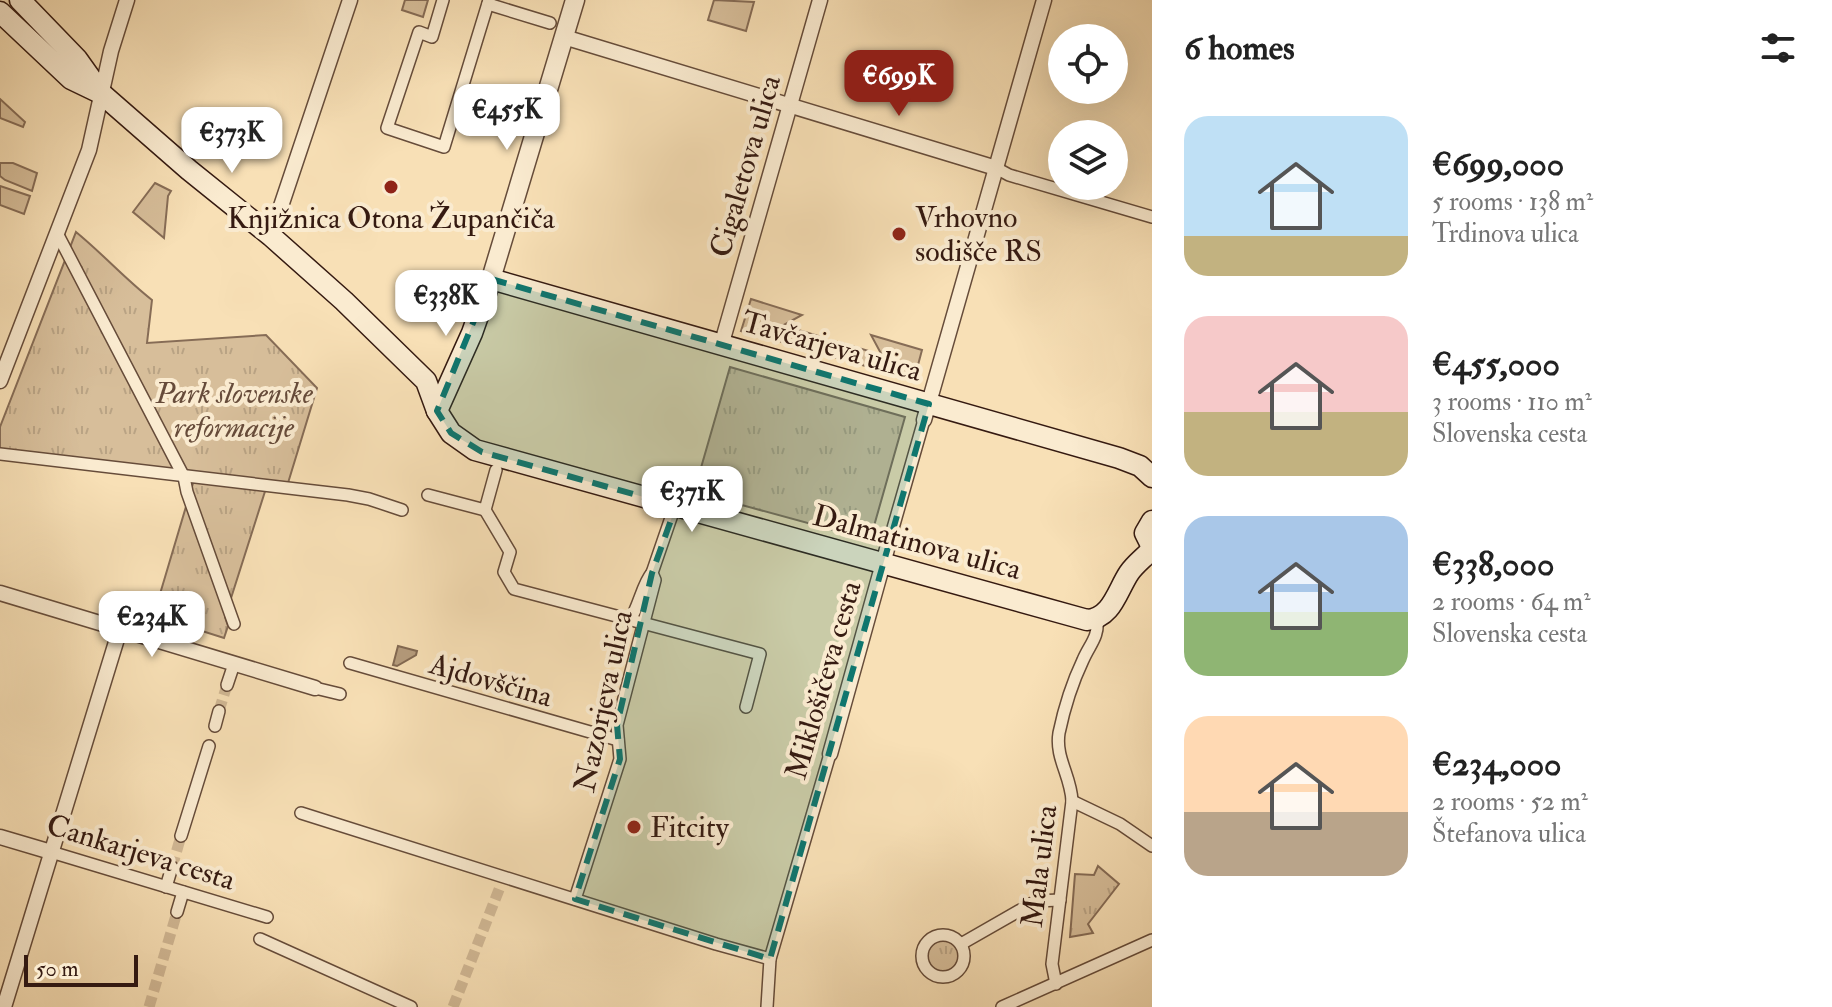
<!DOCTYPE html>
<html lang="en">
<head>
<meta charset="utf-8">
<style>
	body { margin:0; font-family:"IM FELL Double Pica",serif; background:#f2f2f2; color:#222; height:100vh; display:flex; flex-direction:column; font-size:30px; white-space:nowrap }
	* { box-sizing:border-box; margin:0 }
	p { font-size:26px; color:#767676 }
	.icon { flex:none; width:44px; height:44px; fill:none; stroke:currentColor; stroke-width:2; stroke-linecap:round; stroke-linejoin:round }
	.map { position:relative; flex:1; overflow:hidden }
	.panel { display:flex; flex-direction:column; background:#fff; width:680px }
	.panel>* { flex:none }
	.tools { position:absolute; left:1048px; top:24px; display:grid; gap:16px }
	.tools a { display:grid; place-items:center; width:80px; height:80px; border-radius:50%; background:#fff; box-shadow:0 8px 32px #0002; font-size:40px }
	.scale { position:absolute; left:24px; bottom:20px; width:114px; box-sizing:border-box; padding-left:8px; border:4px solid #351a11; border-top:0; font-size:22px; line-height:28px; white-space:nowrap; color:#351a11; -webkit-text-stroke:6px #faebd0; paint-order:stroke }
	.price { position:absolute; translate:-50% -68px; padding:0 18px; border-radius:16px; background:#fff; color:#222; font-size:26px; line-height:52px; filter:drop-shadow(0 2px 4px #0008) }
	.price::after { content:''; position:absolute; left:50%; top:48px; width:24px; height:18px; margin-left:-12px; background:inherit; clip-path:polygon(0 0,100% 0,50% 100%) }
	.price.current { background:#8f2418; color:#fff }
	ul { padding:0; list-style:none }
	li { display:flex; align-items:center; gap:24px; height:200px; padding:0 32px }
	li span { display:grid; place-items:center; flex:none; width:224px; height:160px; border-radius:24px; color:#555 }
	li>.icon { margin-inline-start:auto }
	span .icon { width:96px; height:96px; fill:#fffc; stroke-width:1 }
	li b { font-size:34px }
	h2 { display:flex; justify-content:space-between; align-items:center; height:96px; padding:0 32px; font-size:34px }
	main { display:flex; flex:1; min-height:0 }
	.map>svg:first-child { display:block }
	.green { fill:#d7be9a; stroke:#866c56; stroke-width:2 }
	.park { fill:url(#park-tufts); stroke:#866c56; stroke-width:2 }
	.water { fill:#b69d7e; stroke:#826952; stroke-width:2 }
	.lines { fill:none; stroke-linecap:round; stroke-linejoin:round }
	.pedestrian-tunnel { stroke:#d1b895; stroke-width:11; stroke-dasharray:11 5.5; stroke-linecap:butt }
	.pedestrian-casing { stroke:#664c3a; stroke-width:14 }
	.minor-casing { stroke:#664c3a; stroke-width:17 }
	.tertiary-casing { stroke:#664c3a; stroke-width:21 }
	.secondary-casing { stroke:#351a11; stroke-width:23 }
	.pedestrian { stroke:#faebd0; stroke-width:11 }
	.minor { stroke:#faebd0; stroke-width:14 }
	.tertiary { stroke:#faebd0; stroke-width:18 }
	.secondary { stroke:#faebd0; stroke-width:20 }
	.marked { fill:#0f766e; fill-opacity:0.2; stroke:#0f766e; stroke-width:6; stroke-dasharray:16 10; stroke-linejoin:round }
	.poi-dot { fill:#8f2418; stroke:#faebd0; stroke-width:3 }
	.labels { text-anchor:middle; stroke-width:8; stroke-linejoin:round; paint-order:stroke }
	.street-label { font-size:30px; fill:#351a11; stroke:#faebd0 }
	.poi-label { font-size:30px; fill:#351a11; stroke:#faebd0; text-anchor:start }
	.park-label { font-size:30px; font-style:italic; fill:#664b3a; stroke:#faebd0 }
</style>
</head>
<body>
<main>
<div class="map">
<svg width="1152" height="1007" viewBox="0 0 1152 1007">
	<defs>
		<pattern id="park-tufts" width="24" height="20" patternUnits="userSpaceOnUse" patternTransform="scale(2)"><rect width="24" height="20" fill="#d7be9a"/><path d="M3 7l-1-3M5 7V3M7 7l1-3M15 17l-1-3M17 17v-4M19 17l1-3" fill="none" stroke="#b9a384"/></pattern>
	</defs>
	<rect width="100%" height="100%" fill="#f8e0b6"/>
	<filter id="stains"><feTurbulence type="fractalNoise" baseFrequency=".0025" numOctaves="4"/><feColorMatrix values="0 0 0 0 .2 0 0 0 0 .09 0 0 0 0 .02 0 0 0 .5 -.17"/></filter>
	<radialGradient id="worn" r=".72"><stop offset=".6" stop-color="#630" stop-opacity="0"/><stop offset="1" stop-color="#630" stop-opacity=".3"/></radialGradient>
	<g class="green">
		<path d="M 405,0 L 428,0 L 423,17 L 402,10 Z"/>
		<path d="M 714,0 L 754,2 L 746,31 L 708,20 Z"/>
		<path d="M 0,99 L 25,122 L 23,127 L 0,118 Z"/>
		<path d="M 0,163 L 13,163 L 37,173 L 32,191 L 5,180 L 0,176 Z"/>
		<path d="M 155,183 L 171,191 L 168,196 L 164,238 L 133,212 Z"/>
		<path d="M 0,186 L 30,196 L 24,214 L 0,205 Z"/>
		<path d="M 751,299 L 802,315 L 762,337 L 741,331 Z"/>
		<path d="M 795,329 L 825,338 L 821,354 L 775,340 Z"/>
		<path d="M 871,335 L 922,350 L 914,380 L 892,374 Z"/>
		<path d="M 838,342 L 869,351 L 879,370 L 834,357 Z"/>
	</g>
	<g class="park">
		<path d="M 76,232 C 104,255 124,278 152,300 L 147,343 L 266,335 L 317,388 L 288,483 L 268,482 L 225,617 L 228,626 L 224,638 L 158,617 L 157,604 L 196,473 L 0,449 L 0,427 Z"/>
		<path d="M 730,367 L 905,417 L 870,540 L 694,492 Z"/>
		<path d="M 1098,866 L 1119,884 L 1088,924 L 1093,933 L 1070,937 L 1075,874 L 1094,875 Z"/>
		<circle cx="943" cy="957" r="17"/>
	</g>
	<path class="water" d="M 398,646 L 417,651 L 416,655 L 397,666 L 393,665 Z"/>
	<g class="lines">
		<g class="pedestrian-tunnel">
			<path d="M 219,711 L 227,685"/>
			<path d="M 172,867 L 181,836"/>
			<path d="M 149,1007 L 177,912"/>
			<path d="M 453,1007 L 500,887"/>
		</g>
		<defs>
			<g id="pedestrian">
				<path d="M 443,0 L 432,37 L 419,32 L 387,128 L 444,147 L 489,0"/>
				<path d="M 488,4 L 550,23"/>
				<path d="M 996,168 L 1009,175 L 1152,217"/>
				<path d="M 58,235 L 184,477 L 187,492 L 234,624"/>
				<path d="M 0,454 L 348,495 L 369,499 L 402,510"/>
				<path d="M 496,470 L 485,510 L 510,552 L 504,572 L 514,589 L 760,654 L 746,707"/>
				<path d="M 428,495 L 485,510"/>
				<path d="M 887,549 L 924,420"/>
				<path d="M 630,620 C 639,606 643,583 652,573"/>
				<path d="M 350,663 L 618,740"/>
				<path d="M 227,685 L 234,664"/>
				<path d="M 315,688 L 340,694"/>
				<path d="M 215,726 L 219,711"/>
				<path d="M 1072,801 L 1120,824 L 1152,846"/>
				<path d="M 301,813 L 716,944 L 770,959"/>
				<path d="M 181,836 L 209,746"/>
				<path d="M 51,852 L 267,917"/>
				<path d="M 166,887 L 172,867"/>
				<path d="M 575,899 L 620,759 L 617,725 L 655,580 L 652,573 L 675,506"/>
				<path d="M 177,912 L 183,892"/>
				<circle cx="943" cy="956" r="21"/>
				<path d="M 260,939 L 411,1007"/>
				<path d="M 961,944 L 1036,901 L 1060,900"/>
				<path d="M 1056,984 L 1052,964 L 1072,801 C 1071,776 1055,758 1059,733 C 1064,709 1073,681 1083,660 C 1090,644 1099,637 1097,619"/>
				<path d="M 767,1007 L 770,959 L 830,754"/>
				<path d="M 1002,1007 L 1152,940"/>
			</g>
			<g id="minor">
				<path d="M 564,37 L 996,168"/>
				<path d="M 271,236 L 350,0"/>
				<path d="M 721,346 L 820,0"/>
				<path d="M 0,381 L 89,150 L 111,51 L 127,0"/>
				<path d="M 924,420 L 1044,0"/>
				<path d="M 0,593 L 315,688"/>
				<path d="M 830,754 L 887,549"/>
				<path d="M 0,837 L 51,852"/>
				<path d="M 4,1007 L 120,629"/>
			</g>
			<path id="tertiary" d="M 491,279 L 575,0"/>
			<g id="secondary">
				<path d="M 20,0 L 77,59 L 102,94 L 189,170 L 271,236 L 344,301 L 426,381 L 437,411 L 451,433 L 475,450 L 1087,620 C 1112,618 1117,591 1129,573 C 1135,564 1145,557 1152,549"/>
				<path d="M 0,12 L 71,79 L 98,92"/>
				<path d="M 437,411 L 472,333 L 491,279 L 1119,458 L 1140,466 L 1152,477"/>
				<path d="M 1152,521 L 1145,533 L 1152,547"/>
			</g>
		</defs>
		<use href="#pedestrian" class="pedestrian-casing"/>
		<use href="#minor" class="minor-casing"/>
		<use href="#tertiary" class="tertiary-casing"/>
		<use href="#secondary" class="secondary-casing"/>
		<use href="#pedestrian" class="pedestrian"/>
		<use href="#minor" class="minor"/>
		<use href="#tertiary" class="tertiary"/>
		<use href="#secondary" class="secondary"/>
	</g>
	<path class="marked" d="M 491,279 L 929,404 L 770,959 L 575,899 L 620,759 L 617,725 L 652,573 L 676,506 L 482,452 L 451,433 L 437,411 Z"/>
	<g class="poi-dot">
		<circle cx="391" cy="187" r="8"/>
		<circle cx="899" cy="234" r="8"/>
		<circle cx="634" cy="827" r="8"/>
	</g>
	<g class="labels">
		<g class="street-label">
			<text transform="translate(745 166) rotate(-74)" y="10">Cigaletova ulica</text>
			<text transform="translate(832 346) rotate(16)" y="10">Tavčarjeva ulica</text>
			<text transform="translate(917 542) rotate(15)" y="10">Dalmatinova ulica</text>
			<text transform="translate(491 680) rotate(16)" y="10">Ajdovščina</text>
			<text transform="translate(823 680) rotate(-74)" y="10">Miklošičeva cesta</text>
			<text transform="translate(603 701) rotate(-78)" y="10">Nazorjeva ulica</text>
			<text transform="translate(141 852) rotate(17)" y="10">Cankarjeva cesta</text>
			<text transform="translate(1039 866) rotate(-83)" y="10">Mala ulica</text>
		</g>
		<g class="poi-label">
			<text x="915" y="227">Vrhovno<tspan x="915" dy="34">sodišče RS</tspan></text>
			<text x="391" y="228" text-anchor="middle">Knjižnica Otona Župančiča</text>
			<text x="650" y="837">Fitcity</text>
		</g>
		<g class="park-label">
			<text x="234" y="403">Park slovenske<tspan x="234" dy="34">reformacije</tspan></text>
		</g>
	</g>
	<rect width="100%" height="100%" filter="url(#stains)"/>
	<rect width="100%" height="100%" fill="url(#worn)"/>
</svg>
<div class="tools">
<a><svg class="icon" aria-label="locate" viewBox="0 0 24 24"><circle cx="12" cy="12" r="6"/><path d="M12 2v4M12 18v4M2 12h4M18 12h4"/></svg></a>
<a><svg class="icon" aria-label="layers" viewBox="0 0 24 24"><path d="M12 4l9 5-9 5-9-5zM3 14l9 5 9-5"/></svg></a>
</div>
<div class="scale">50 m</div>
<b class="price current" style="left:899px;top:118px">€699K</b>
<b class="price" style="left:507px;top:152px">€455K</b>
<b class="price" style="left:232px;top:175px">€373K</b>
<b class="price" style="left:446px;top:338px">€338K</b>
<b class="price" style="left:692px;top:534px">€371K</b>
<b class="price" style="left:152px;top:659px">€234K</b>
</div>
<section class="panel">
<h2>6 homes<svg class="icon" aria-label="filters" viewBox="0 0 24 24"><path d="M4 7h16M4 17h16"/><circle cx="9" cy="7" r="2"/><circle cx="15" cy="17" r="2"/></svg></h2>
<ul>
<li><span style="background:linear-gradient(#bfe0f5 75%,#c2b280 0)"><svg class="icon" aria-label="home" viewBox="0 0 24 24"><path d="M3 11l9-7 9 7M6 9v11h12V9"/></svg></span><div><b>€699,000</b><p>5 rooms · 138 m²</p><p>Trdinova ulica</p></div></li>
<li><span style="background:linear-gradient(#f6c9c9 60%,#c2b280 0)"><svg class="icon" aria-label="home" viewBox="0 0 24 24"><path d="M3 11l9-7 9 7M6 9v11h12V9"/></svg></span><div><b>€455,000</b><p>3 rooms · 110 m²</p><p>Slovenska cesta</p></div></li>
<li><span style="background:linear-gradient(#a9c7e8 60%,#8fb573 0)"><svg class="icon" aria-label="home" viewBox="0 0 24 24"><path d="M3 11l9-7 9 7M6 9v11h12V9"/></svg></span><div><b>€338,000</b><p>2 rooms · 64 m²</p><p>Slovenska cesta</p></div></li>
<li><span style="background:linear-gradient(#ffd9b3 60%,#b9a48a 0)"><svg class="icon" aria-label="home" viewBox="0 0 24 24"><path d="M3 11l9-7 9 7M6 9v11h12V9"/></svg></span><div><b>€234,000</b><p>2 rooms · 52 m²</p><p>Štefanova ulica</p></div></li>
</ul>
</section>
</main>
</body>
</html>
